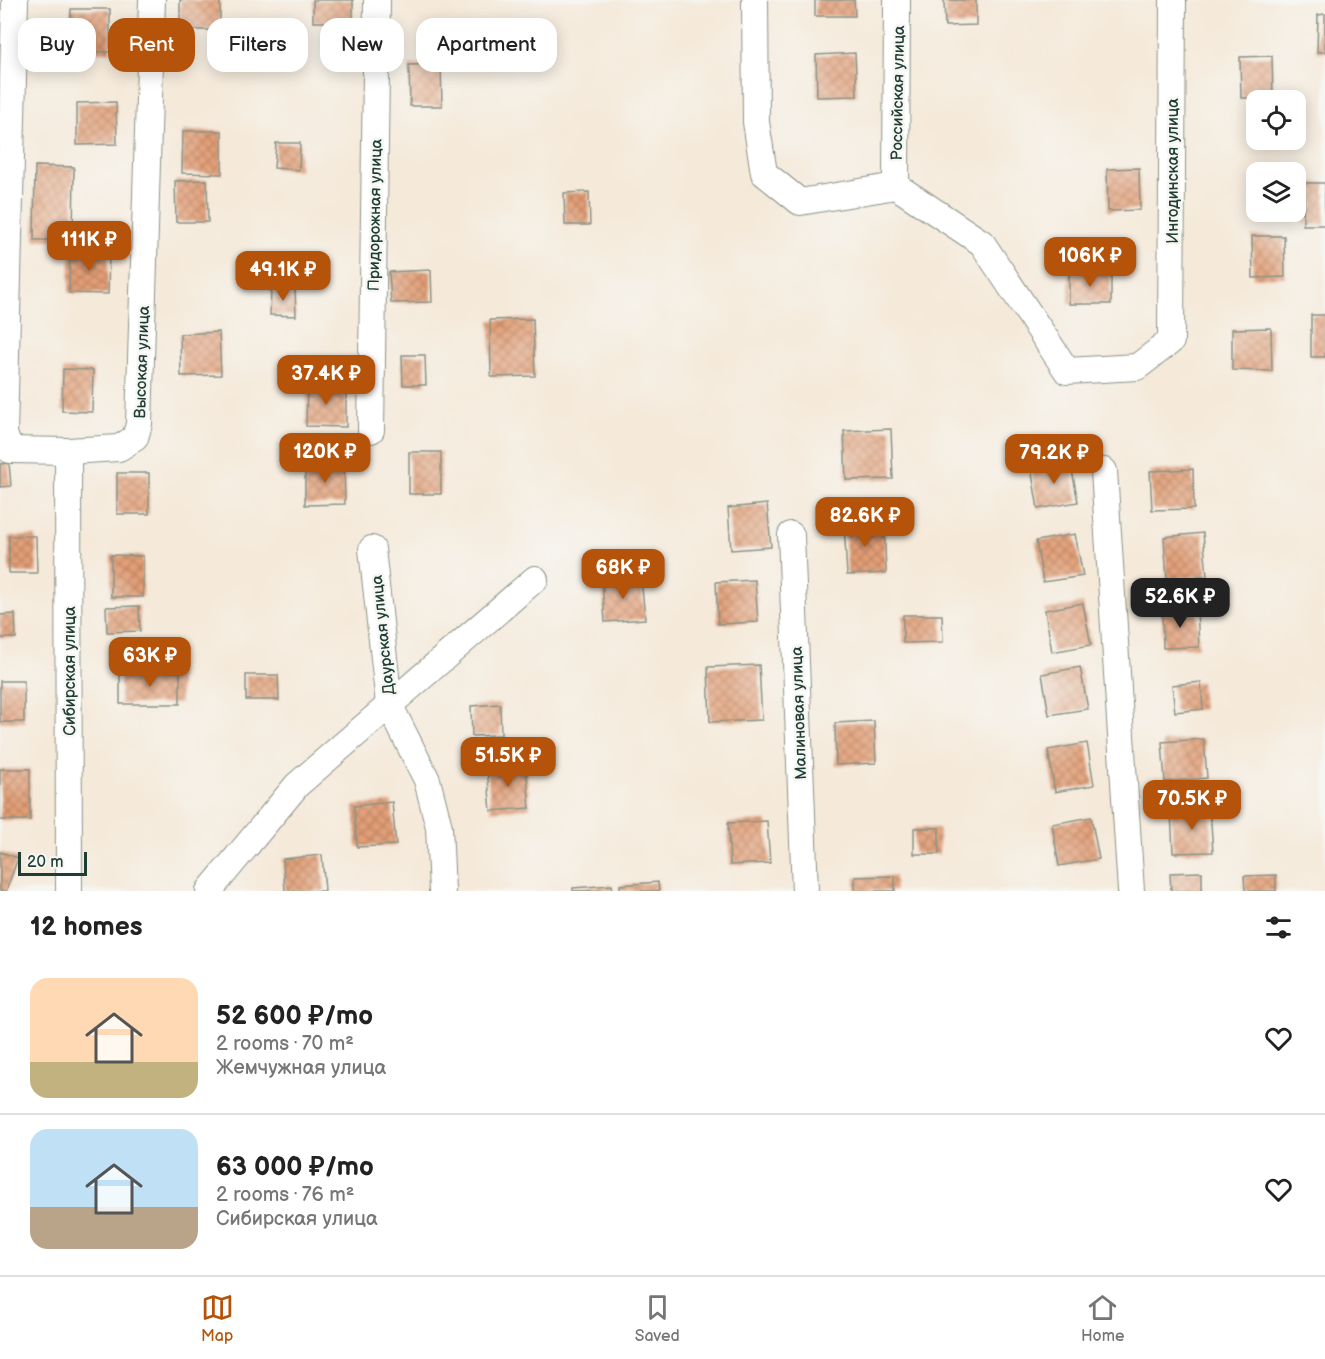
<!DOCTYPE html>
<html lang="en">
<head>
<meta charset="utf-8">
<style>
	body { margin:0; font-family:"Balsamiq Sans",sans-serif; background:#f2f2f2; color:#222; height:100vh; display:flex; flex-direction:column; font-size:22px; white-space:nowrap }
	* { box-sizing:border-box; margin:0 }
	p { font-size:20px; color:#767676 }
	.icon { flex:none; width:33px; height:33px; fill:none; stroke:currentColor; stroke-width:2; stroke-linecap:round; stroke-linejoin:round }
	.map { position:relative; height:891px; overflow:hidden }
	.panel { display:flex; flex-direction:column; background:#fff; flex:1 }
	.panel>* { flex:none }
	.banner { position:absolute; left:18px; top:18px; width:600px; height:54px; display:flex; gap:12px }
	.tools { position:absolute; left:1246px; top:90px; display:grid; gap:12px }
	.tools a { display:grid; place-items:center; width:60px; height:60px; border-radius:12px; background:#fff; box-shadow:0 3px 15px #0003; font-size:30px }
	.scale { position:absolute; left:18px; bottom:15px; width:69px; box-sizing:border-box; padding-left:6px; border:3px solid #1f3d34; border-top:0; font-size:16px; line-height:21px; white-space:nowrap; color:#1f3d34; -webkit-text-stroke:4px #f6f6f2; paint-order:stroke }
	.price { position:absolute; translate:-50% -51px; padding:0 14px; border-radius:12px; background:#b45309; color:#fff; font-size:20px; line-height:39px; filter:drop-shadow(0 2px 3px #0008) }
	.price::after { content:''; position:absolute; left:50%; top:36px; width:18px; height:14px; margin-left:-9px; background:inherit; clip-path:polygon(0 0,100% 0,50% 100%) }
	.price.current { background:#222; color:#fff }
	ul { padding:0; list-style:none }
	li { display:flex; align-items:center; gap:18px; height:150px; padding:0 30px }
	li+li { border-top:2px solid #e0e0e0 }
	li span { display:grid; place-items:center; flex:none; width:168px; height:120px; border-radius:18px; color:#555 }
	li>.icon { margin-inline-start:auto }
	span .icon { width:72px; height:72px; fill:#fffc; stroke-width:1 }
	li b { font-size:26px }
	h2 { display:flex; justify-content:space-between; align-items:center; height:72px; padding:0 30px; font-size:26px }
	.pill { padding:0 21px; border-radius:18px; background:#fff; box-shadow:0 3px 15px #0003; font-size:21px; line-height:54px }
	.pill.current { background:#b45309; color:#fff }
	.tabs { display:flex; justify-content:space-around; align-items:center; height:84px; border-top:2px solid #e0e0e0; background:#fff; font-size:16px; color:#767676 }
	.tabs a { display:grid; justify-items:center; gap:3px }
	.tabs .current { color:#b45309 }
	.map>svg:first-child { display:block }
	.building { fill:url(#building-cross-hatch) }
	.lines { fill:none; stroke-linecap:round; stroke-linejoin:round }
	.minor-casing { stroke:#8a9386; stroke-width:28 }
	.minor { stroke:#fff; stroke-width:26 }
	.labels { text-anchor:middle; stroke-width:5; stroke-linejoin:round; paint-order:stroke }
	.street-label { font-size:16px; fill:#1f3d34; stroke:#f6f6f2 }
</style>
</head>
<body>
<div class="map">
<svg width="1325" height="891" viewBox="0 0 1325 891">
	<defs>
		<pattern id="building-cross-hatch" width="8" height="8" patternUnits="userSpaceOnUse" patternTransform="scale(1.5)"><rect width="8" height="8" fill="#e39e76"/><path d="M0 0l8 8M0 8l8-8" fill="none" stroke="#b78262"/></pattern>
	</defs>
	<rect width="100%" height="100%" fill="#f6f6f2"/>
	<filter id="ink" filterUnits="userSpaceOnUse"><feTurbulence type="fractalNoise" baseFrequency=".0167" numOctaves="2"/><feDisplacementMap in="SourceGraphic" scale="12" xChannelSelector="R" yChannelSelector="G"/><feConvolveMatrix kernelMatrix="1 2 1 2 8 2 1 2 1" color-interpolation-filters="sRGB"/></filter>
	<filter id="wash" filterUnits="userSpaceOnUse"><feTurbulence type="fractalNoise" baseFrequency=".008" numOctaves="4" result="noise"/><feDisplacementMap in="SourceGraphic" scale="24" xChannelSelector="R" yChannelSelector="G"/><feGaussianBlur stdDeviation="1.35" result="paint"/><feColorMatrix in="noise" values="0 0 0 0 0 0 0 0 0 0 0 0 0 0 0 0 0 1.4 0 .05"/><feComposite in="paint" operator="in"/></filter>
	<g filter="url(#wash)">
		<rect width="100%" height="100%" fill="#f5e9d9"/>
		<g id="blocks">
			<g class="building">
				<rect x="180" y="0" width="40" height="30"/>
				<rect x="313" y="0" width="40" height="22"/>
				<path d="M 815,0 L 854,0 L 855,16 L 815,16 Z"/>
				<path d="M 944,0 L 976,0 L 976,25 L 945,26 Z"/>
				<path d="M 71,9 L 110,9 L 110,52 L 70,51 Z"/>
				<path d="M 1325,14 L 1325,52 L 1317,52 L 1318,15 Z"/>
				<path d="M 855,53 L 857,96 L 817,97 L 816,55 Z"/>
				<path d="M 1272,56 L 1273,98 L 1241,98 L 1240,57 Z"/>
				<path d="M 441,64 L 442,106 L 410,106 L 409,65 Z"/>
				<path d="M 116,102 L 117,144 L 77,145 L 77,103 Z"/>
				<path d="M 183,131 L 222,131 L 222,174 L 182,173 Z"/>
				<path d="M 276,143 L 300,143 L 299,170 L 274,168 Z"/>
				<path d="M 35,166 L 74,167 L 73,240 L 34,240 Z"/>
				<path d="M 1139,168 L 1140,210 L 1108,211 L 1107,169 Z"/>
				<path d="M 207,180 L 208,222 L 176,222 L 175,181 Z"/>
				<path d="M 1304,183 L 1325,183 L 1325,225 L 1303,225 Z"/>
				<path d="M 589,192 L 590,225 L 565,225 L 564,193 Z"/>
				<path d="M 1252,236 L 1284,236 L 1285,277 L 1253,278 Z"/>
				<path d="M 70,251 L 109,252 L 108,294 L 69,293 Z"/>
				<path d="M 431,270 L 432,302 L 391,303 L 389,272 Z"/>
				<rect x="1069" y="272" width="42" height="32"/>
				<path d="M 271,289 L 295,289 L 296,316 L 270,315 Z"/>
				<rect x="1311" y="315" width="14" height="42"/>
				<path d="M 533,319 L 535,376 L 491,377 L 490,320 Z"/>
				<path d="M 1271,328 L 1272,371 L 1232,370 L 1232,329 Z"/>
				<path d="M 219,332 L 221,375 L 181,376 L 180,334 Z"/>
				<path d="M 402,355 L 425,355 L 426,385 L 403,385 Z"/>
				<path d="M 63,369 L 93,370 L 92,412 L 62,411 Z"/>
				<path d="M 307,385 L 346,385 L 346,427 L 306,426 Z"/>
				<path d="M 891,429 L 893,479 L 846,480 L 844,431 Z"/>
				<rect x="409" y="452" width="32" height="42"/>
				<path d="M 1070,460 L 1078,502 L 1038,509 L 1031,468 Z"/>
				<path d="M 344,462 L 345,504 L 305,505 L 305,463 Z"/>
				<path d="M 9,463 L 11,486 L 0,487 L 0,464 Z"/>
				<path d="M 1193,469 L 1194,509 L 1152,510 L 1150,471 Z"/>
				<rect x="117" y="473" width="32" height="41"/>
				<path d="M 767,504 L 771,547 L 731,550 L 728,508 Z"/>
				<path d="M 884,522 L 886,573 L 847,575 L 844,524 Z"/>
				<path d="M 1203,533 L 1207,576 L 1167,579 L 1164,537 Z"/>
				<path d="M 1075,534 L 1083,576 L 1043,582 L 1036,541 Z"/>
				<path d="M 9,536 L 36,536 L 37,573 L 9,573 Z"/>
				<path d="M 111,555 L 143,556 L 143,597 L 111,597 Z"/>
				<path d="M 641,577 L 645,619 L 605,622 L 602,580 Z"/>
				<path d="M 755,580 L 758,622 L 718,624 L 716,582 Z"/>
				<path d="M 1083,603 L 1091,645 L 1052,652 L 1045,610 Z"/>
				<path d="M 139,606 L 140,631 L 107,632 L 106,607 Z"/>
				<path d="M 1197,609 L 1199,647 L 1163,648 L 1162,611 Z"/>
				<path d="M 15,614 L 16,638 L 0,638 L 0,615 Z"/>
				<path d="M 903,615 L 942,615 L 943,642 L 903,643 Z"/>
				<path d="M 759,665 L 762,720 L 710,722 L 708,667 Z"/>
				<path d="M 1080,667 L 1088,709 L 1049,715 L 1042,674 Z"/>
				<rect x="120" y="672" width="60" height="32"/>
				<path d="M 246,675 L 278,675 L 279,700 L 246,700 Z"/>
				<rect x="0" y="681" width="24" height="41"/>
				<path d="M 1201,682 L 1203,709 L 1175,712 L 1172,685 Z"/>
				<path d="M 500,704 L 501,735 L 472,736 L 471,706 Z"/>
				<path d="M 874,721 L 876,763 L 836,765 L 835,723 Z"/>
				<path d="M 1204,739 L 1207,778 L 1165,782 L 1162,742 Z"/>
				<path d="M 1087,743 L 1094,785 L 1055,792 L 1048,750 Z"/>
				<path d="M 526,766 L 530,808 L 491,811 L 487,769 Z"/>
				<rect x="0" y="769" width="30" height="51"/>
				<path d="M 392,802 L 396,845 L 357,847 L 354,806 Z"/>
				<path d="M 1210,809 L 1213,852 L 1173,853 L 1171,811 Z"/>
				<path d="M 1091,817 L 1099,859 L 1059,866 L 1052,824 Z"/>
				<path d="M 767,821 L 770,863 L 730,865 L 728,823 Z"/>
				<rect x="914" y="828" width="25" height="26"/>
				<path d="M 0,852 L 18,858 L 6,891 L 0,891 Z"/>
				<path d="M 322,855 L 325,891 L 285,891 L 283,859 Z"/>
				<path d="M 1202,872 L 1202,891 L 1171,891 L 1170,873 Z"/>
				<path d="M 1276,875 L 1276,891 L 1245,891 L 1244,876 Z"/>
				<path d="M 895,876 L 895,891 L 855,891 L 855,877 Z"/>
				<path d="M 658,882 L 659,891 L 620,891 L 620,885 Z"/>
				<path d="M 612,885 L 613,891 L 573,891 L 573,888 Z"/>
			</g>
		</g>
	</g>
	<g filter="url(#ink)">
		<use href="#blocks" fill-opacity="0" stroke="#8a9386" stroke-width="1.5"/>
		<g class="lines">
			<defs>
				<g id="minor">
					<path d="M 15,0 L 4,434 L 10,450 L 68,451 L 119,448 L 135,438 L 139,424 L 152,0"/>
					<path d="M 755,0 L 756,122 L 764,173 L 800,202 L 896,186 L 982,243 L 1067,371 L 1137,367 L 1171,341 L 1173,0"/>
					<path d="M 896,186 L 897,0"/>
					<path d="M 371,430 L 377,0"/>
					<path d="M 68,451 L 69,891"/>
					<path d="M 1104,471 L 1131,891"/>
					<path d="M 791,535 L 805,891"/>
					<path d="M 372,549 L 389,704 L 427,780 L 439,827 L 442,891"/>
					<path d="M 209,891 L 297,785 L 535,579"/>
				</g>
			</defs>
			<use href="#minor" class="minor-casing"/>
			<use href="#minor" class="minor"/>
		</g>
	</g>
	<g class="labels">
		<g class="street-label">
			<text transform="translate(897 93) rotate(-89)" y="6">Российская улица</text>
			<text transform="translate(1172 171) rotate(-90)" y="6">Ингодинская улица</text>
			<text transform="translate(374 215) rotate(-89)" y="6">Придорожная улица</text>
			<text transform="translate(141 362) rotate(-88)" y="6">Высокая улица</text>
			<text transform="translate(382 635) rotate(-96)" y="6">Даурская улица</text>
			<text transform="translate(69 671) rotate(-90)" y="6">Сибирская улица</text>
			<text transform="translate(798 713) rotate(-92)" y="6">Малиновая улица</text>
		</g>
	</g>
</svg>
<div class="tools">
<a><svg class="icon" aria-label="locate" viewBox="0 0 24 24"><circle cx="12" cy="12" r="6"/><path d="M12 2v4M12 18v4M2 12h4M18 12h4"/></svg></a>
<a><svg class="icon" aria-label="layers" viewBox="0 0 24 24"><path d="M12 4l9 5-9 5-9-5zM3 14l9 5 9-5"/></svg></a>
</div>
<div class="scale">20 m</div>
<b class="price" style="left:89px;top:272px">111K ₽</b>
<b class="price" style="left:1090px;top:288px">106K ₽</b>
<b class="price" style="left:283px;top:302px">49.1K ₽</b>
<b class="price" style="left:326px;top:406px">37.4K ₽</b>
<b class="price" style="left:325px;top:484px">120K ₽</b>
<b class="price" style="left:1054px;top:485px">79.2K ₽</b>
<b class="price" style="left:865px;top:548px">82.6K ₽</b>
<b class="price" style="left:623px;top:600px">68K ₽</b>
<b class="price current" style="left:1180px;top:629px">52.6K ₽</b>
<b class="price" style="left:150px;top:688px">63K ₽</b>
<b class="price" style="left:508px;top:788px">51.5K ₽</b>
<b class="price" style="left:1192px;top:831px">70.5K ₽</b>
<div class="banner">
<a class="pill">Buy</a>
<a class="pill current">Rent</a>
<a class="pill">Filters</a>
<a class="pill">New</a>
<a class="pill">Apartment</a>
</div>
</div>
<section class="panel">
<h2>12 homes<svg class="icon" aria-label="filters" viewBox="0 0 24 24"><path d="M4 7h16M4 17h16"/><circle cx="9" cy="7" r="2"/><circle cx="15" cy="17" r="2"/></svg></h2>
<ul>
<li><span style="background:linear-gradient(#ffd9b3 70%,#c2b280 0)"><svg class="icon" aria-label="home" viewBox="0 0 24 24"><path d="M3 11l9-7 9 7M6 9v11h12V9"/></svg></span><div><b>52 600 ₽/mo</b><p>2 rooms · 70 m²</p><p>Жемчужная улица</p></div><svg class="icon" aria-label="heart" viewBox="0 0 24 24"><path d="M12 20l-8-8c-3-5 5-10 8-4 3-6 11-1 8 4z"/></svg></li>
<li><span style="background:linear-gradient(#bfe0f5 65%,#b9a48a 0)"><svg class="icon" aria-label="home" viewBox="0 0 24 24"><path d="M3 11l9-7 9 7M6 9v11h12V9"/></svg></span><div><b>63 000 ₽/mo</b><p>2 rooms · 76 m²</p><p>Сибирская улица</p></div><svg class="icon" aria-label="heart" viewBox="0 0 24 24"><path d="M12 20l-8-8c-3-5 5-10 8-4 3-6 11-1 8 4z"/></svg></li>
</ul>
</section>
<nav class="tabs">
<a class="current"><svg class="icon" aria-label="map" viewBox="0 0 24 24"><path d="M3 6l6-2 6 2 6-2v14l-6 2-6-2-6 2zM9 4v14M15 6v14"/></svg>Map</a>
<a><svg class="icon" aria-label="saved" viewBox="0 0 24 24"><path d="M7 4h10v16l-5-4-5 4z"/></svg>Saved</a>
<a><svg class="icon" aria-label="home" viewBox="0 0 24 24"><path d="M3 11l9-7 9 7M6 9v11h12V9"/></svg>Home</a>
</nav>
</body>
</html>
